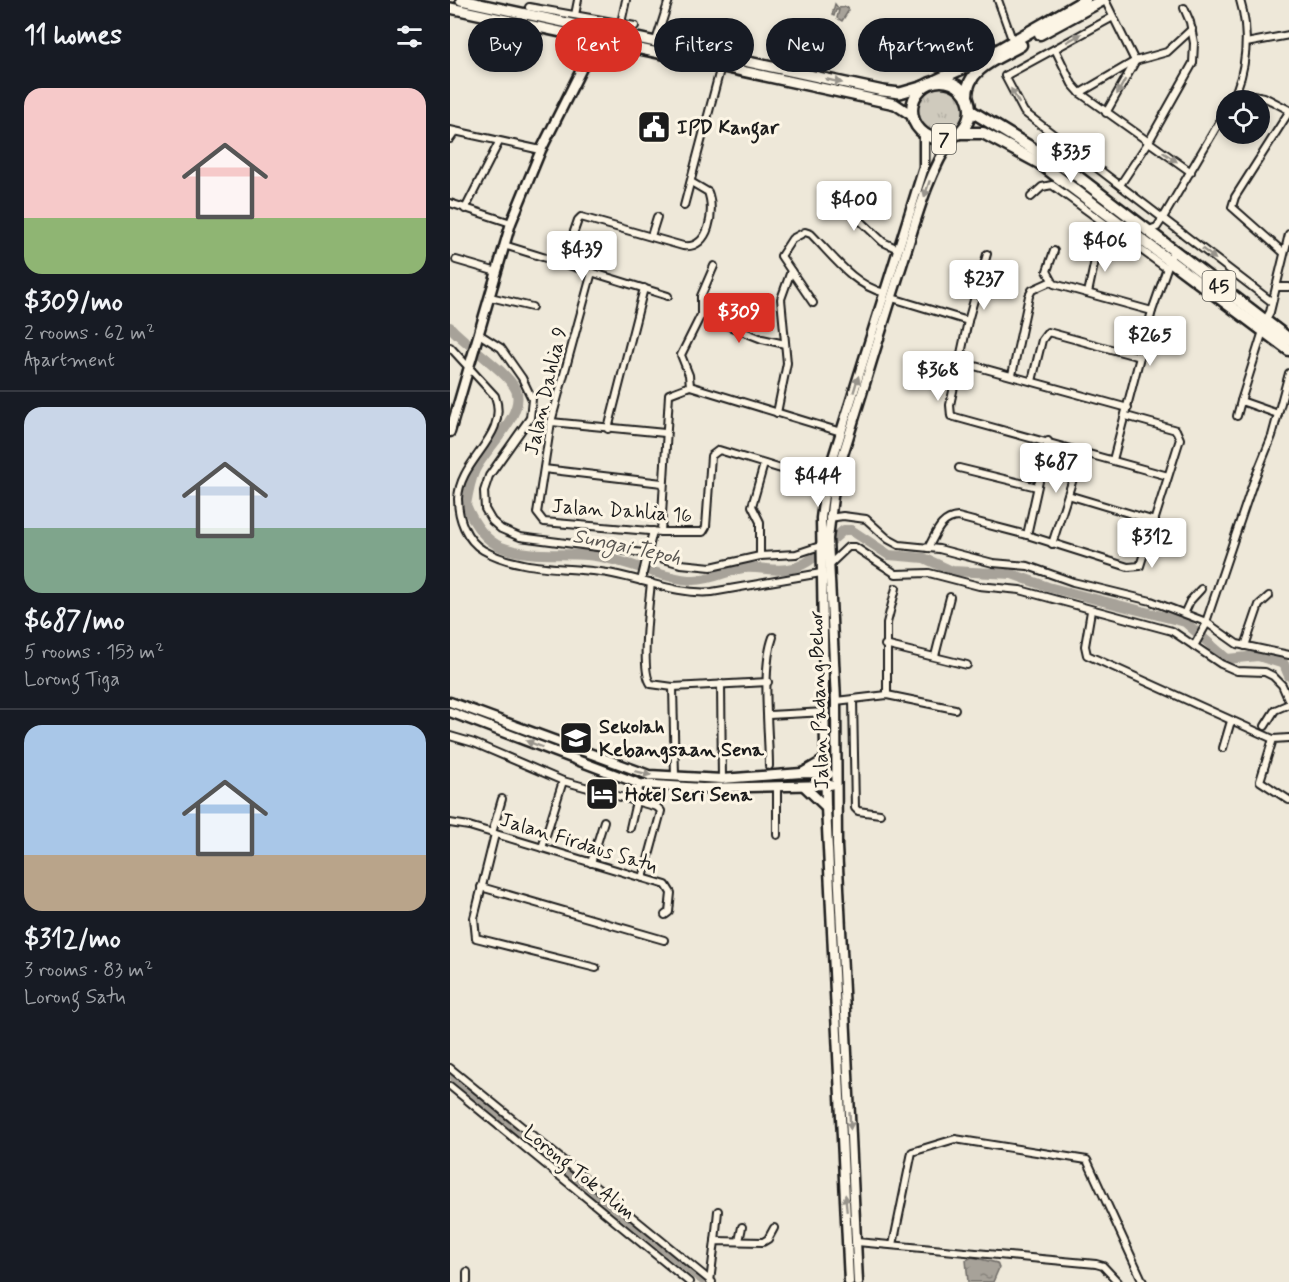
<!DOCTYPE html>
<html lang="en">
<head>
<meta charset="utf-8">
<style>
	body { margin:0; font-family:Mynerve,sans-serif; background:#20242c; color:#f1f3f6; height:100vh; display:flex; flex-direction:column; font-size:22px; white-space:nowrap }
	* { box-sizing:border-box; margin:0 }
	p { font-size:20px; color:#9ea1a6 }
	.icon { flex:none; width:33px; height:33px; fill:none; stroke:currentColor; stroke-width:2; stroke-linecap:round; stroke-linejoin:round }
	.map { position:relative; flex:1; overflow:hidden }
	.details { display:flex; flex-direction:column; background:#171b24; width:450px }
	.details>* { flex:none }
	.banner { position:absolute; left:18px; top:18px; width:570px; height:54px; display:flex; gap:12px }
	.controls { position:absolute; left:766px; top:90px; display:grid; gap:12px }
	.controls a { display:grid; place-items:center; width:54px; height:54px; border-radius:50%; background:#171b24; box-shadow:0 3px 9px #0003; font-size:30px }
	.price { position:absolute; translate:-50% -51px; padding:0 14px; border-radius:6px; background:#fff; color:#222; font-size:20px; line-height:39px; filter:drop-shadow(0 2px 3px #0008) }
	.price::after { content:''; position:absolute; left:50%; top:36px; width:18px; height:14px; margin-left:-9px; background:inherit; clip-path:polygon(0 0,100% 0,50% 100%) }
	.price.current { background:#d93025; color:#fff }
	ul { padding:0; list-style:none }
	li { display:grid; align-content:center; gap:12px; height:318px; padding:0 24px }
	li+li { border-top:2px solid #363941 }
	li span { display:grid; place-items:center; height:186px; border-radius:18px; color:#555 }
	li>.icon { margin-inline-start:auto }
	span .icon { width:108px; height:108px; fill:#fffc; stroke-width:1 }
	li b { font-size:26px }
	h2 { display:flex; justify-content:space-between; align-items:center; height:72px; padding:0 24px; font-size:26px }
	.tag { padding:0 21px; border-radius:27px; background:#171b24; box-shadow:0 3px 9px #0003; font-size:21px; line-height:54px }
	.tag.current { background:#d93025; color:#fff }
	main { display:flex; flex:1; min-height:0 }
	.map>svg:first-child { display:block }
	.grass { fill:url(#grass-tufts); stroke:#76736c; stroke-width:1.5 }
	.water { fill:url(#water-ripples); stroke:#6f6c67; stroke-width:1.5 }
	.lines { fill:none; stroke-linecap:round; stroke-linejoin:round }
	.canal { stroke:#a7a299; stroke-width:6 }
	.river { stroke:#a7a299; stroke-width:10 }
	.street-casing { stroke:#1c1c1c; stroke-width:10 }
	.secondary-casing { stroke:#1c1c1c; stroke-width:13 }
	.primary-casing { stroke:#1c1c1c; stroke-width:14 }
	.highway-casing { stroke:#1c1c1c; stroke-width:15 }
	.street { stroke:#fcf5e5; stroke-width:6 }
	.secondary { stroke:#fcf5e5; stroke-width:8 }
	.primary { stroke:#fcf5e5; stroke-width:9 }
	.highway { stroke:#fcf5e5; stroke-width:10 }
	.oneway { fill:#97938b }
	.labels { text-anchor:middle; stroke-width:6; stroke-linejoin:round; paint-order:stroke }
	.shield { fill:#fcf5e5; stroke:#5f5d58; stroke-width:1.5 }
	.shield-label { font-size:18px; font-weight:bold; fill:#1c1c1c }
	.poi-label { font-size:20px; font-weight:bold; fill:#1c1c1c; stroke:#fcf5e5; text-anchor:start }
	.street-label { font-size:20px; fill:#1c1c1c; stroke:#fcf5e5 }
	.water-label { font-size:21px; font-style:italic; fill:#5b5854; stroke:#fcf5e5 }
</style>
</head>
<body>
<main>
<section class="details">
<h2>11 homes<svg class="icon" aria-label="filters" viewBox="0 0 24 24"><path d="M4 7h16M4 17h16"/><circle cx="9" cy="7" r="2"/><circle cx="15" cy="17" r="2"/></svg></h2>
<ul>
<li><span style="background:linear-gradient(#f6c9c9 70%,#8fb573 0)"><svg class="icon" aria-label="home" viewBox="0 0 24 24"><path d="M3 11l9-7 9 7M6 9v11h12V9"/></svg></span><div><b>$309/mo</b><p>2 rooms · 62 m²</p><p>Apartment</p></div></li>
<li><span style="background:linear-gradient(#c9d6e8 65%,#7fa58c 0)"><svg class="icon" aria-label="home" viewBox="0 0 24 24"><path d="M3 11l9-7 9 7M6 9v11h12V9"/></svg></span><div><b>$687/mo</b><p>5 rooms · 153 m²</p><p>Lorong Tiga</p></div></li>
<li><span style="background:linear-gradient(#a9c7e8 70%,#b9a48a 0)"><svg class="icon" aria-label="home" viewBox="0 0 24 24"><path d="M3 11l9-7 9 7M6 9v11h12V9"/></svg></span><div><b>$312/mo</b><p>3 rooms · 83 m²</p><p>Lorong Satu</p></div></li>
</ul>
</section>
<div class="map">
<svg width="839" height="1282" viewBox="0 0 839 1282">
	<defs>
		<pattern id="grass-tufts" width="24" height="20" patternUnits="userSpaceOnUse" patternTransform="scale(1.5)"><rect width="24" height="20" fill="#cfcabd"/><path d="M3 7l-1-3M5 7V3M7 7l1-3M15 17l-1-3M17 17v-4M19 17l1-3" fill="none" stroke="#b1ada2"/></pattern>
		<pattern id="water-ripples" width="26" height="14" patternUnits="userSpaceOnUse" patternTransform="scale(1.5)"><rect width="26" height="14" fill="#a7a299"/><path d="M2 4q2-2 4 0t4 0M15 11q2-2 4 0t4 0" fill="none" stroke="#87837c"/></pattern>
	</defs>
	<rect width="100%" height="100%" fill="#eee8d9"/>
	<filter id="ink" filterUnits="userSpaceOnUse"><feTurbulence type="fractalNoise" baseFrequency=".0167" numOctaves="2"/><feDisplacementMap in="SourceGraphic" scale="12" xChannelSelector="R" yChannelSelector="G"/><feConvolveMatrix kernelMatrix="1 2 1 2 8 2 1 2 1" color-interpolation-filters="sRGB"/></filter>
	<g filter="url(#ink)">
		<circle class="grass" cx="492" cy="111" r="24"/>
		<g class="water">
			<path d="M 385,4 L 388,8 L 397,7 L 399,10 L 392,21 L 387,18 L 389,10 L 386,10 L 384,16 L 382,15 Z"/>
			<path d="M 522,1257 L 547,1263 L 549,1268 L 543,1282 L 518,1282 L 516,1260 Z"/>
		</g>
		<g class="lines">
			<path class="canal" d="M 0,1076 L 252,1282"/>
			<path class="river" d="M 0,327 C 16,345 57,371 66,390 C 76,414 34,450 25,470 C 20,481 18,493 16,505 C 23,522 33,539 51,547 C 76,557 110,553 137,555 C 171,557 214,580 244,580 C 262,580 276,571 293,568 C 310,566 326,573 343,568 C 364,563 378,542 394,530 L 401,530 L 439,555 L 474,558 L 502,571 L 562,574 L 598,587 L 735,622 L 777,659 L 808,656 L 834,664 L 839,676"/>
			<defs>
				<g id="street">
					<path d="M 548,0 L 563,42"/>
					<path d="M 655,0 L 685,61"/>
					<path d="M 79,7 L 185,26"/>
					<path d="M 125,15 L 128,0"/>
					<path d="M 663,17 L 555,76 L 574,112 L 822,302"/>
					<path d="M 171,23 L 176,0"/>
					<path d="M 206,41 L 219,0"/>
					<path d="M 796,43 L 839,35"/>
					<path d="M 605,49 L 622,84 L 630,93 L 741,172"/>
					<path d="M 786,92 L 814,97 L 839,110"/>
					<path d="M 630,93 L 685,61 L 717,52 L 742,29"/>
					<path d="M 782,100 C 797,71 800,32 790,0"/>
					<path d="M 656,113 L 685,62"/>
					<path d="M 0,130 L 91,150"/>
					<path d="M 0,139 L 5,132"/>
					<path d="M 670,185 L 698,143 L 743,63 L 744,43 L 740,22 L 734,8"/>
					<path d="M 377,189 L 433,242 L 448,249"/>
					<path d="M 581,197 L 592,187 L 602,185 L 716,268"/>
					<path d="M 0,203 L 61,223"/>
					<path d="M 234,206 L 271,66"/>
					<path d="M 15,209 L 49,142"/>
					<path d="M 699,230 L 707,227 L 713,218 L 777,109"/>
					<path d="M 201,236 L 207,217"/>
					<path d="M 54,245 L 218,296"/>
					<path d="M 604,251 L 597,271 L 604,284 L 702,311"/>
					<path d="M 834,253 L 782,207 L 785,197 L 839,112"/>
					<path d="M 537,254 L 518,321 L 500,405 L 501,416 L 718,476"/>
					<path d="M 6,260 L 47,272"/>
					<path d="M 113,263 L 128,220 L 131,217 L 233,246 C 260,250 265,210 258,192 L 241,182"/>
					<path d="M 142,272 L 101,422 L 87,513 L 94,522 L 211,532 L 253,532 L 256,527 L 261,456 L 269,450 L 364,479 L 379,480"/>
					<path d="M 826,287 L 839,287"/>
					<path d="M 638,293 L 648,246"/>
					<path d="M 40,297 L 82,307"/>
					<path d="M 442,298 L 518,321"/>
					<path d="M 363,303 L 331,256 L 342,239 L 355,232 L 361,234 C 382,255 404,286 435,293"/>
					<path d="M 251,315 L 312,339 L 335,344"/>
					<path d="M 815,321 L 820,312 L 839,234"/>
					<path d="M 813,331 L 791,401 L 828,414"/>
					<path d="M 29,334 L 51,348 L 72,378 L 82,399 L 80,418 L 39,476 L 34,491 L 35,509 L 42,521 L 51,529 L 70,537 L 193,553 L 231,564 L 261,567 L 310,556 L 346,554 L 370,546"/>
					<path d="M 0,347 L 45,396 C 60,437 9,459 8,499 C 8,518 16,540 33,550 C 71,572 122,566 163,574 C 195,580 229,595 262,592 L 371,573"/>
					<path d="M 510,362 L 678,408"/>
					<path d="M 562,375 L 579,296 L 582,290 L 602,281"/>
					<path d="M 582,381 L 592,340 L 598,332 L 690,357"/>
					<path d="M 240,386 L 391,432"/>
					<path d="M 327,413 L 337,363 L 331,299 L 341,271"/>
					<path d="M 787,416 L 791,401"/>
					<path d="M 101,422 L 215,433"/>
					<path d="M 158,429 L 194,288"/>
					<path d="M 663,460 L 702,311 L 723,251"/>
					<path d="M 509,468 L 587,487"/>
					<path d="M 94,469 L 212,483"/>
					<path d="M 618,495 L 705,521"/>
					<path d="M 379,518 L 393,516 L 416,519 L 438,539 L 449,545 L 489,549 L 543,563 L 578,566 L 623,582 L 701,601 L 756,622 L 787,644 L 839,655"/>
					<path d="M 211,532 L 219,394 L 240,386 L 239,375 L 231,355 L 251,315 L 251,296 L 264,266"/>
					<path d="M 577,535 L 598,441"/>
					<path d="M 602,544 L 632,451"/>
					<path d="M 478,548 C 486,534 490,518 508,517 L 577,535 L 678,567 L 690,566 L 730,439 L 726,430 L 676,416"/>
					<path d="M 310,556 L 310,522 L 302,506 L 314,464"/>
					<path d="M 380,564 L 398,547 L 405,547 L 446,574 L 479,573 L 529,586 L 570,590 L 722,631 L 771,664 L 787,671 L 815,672 L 823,676 L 832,685 L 839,701"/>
					<path d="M 191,581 L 203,531"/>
					<path d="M 201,583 C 199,602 190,672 201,684 L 223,687 L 318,682"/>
					<path d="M 641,611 L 635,646 L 637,655 L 823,739"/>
					<path d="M 735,612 L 740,601 L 751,589"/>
					<path d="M 756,622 L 803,483 L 822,436 L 839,373"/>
					<path d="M 435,645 L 517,665"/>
					<path d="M 744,646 L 757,623"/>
					<path d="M 795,646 L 809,605 L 819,596"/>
					<path d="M 485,656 L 500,597"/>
					<path d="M 271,684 L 272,779"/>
					<path d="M 223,687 L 225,777"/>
					<path d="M 437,695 L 437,623 L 446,588"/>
					<path d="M 403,699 L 405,808 L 408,811 L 430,814"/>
					<path d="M 386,701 L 437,695 L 505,709"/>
					<path d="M 319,715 L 376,712"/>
					<path d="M 815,726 L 825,710 L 839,704"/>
					<path d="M 0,736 L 24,743 L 113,781 L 207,807 L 211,811 L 209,819 L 193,878"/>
					<path d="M 839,738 L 823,739 L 810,781 L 839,800"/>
					<path d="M 773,748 L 781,721"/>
					<path d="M 319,766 C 319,730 311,669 323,637"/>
					<path d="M 327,786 L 327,835"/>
					<path d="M 0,823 L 19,826 L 216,885 L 221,893 L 219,912 L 215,915"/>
					<path d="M 180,828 L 190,784"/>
					<path d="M 42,833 L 52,799"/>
					<path d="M 45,834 L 24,918 L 26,938 L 146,968"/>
					<path d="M 92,848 L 113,781"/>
					<path d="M 141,863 L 154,821"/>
					<path d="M 31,887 L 214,940"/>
					<path d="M 0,1068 L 262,1282"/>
					<path d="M 0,1086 L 239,1282"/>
					<path d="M 265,1241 L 268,1211"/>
					<path d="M 289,1241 L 292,1227"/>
					<path d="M 407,1242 L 646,1264 L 653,1266 L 668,1282"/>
					<path d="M 443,1245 L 462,1152 L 505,1139 L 637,1160 L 693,1282"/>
					<path d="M 17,1282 L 17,1272"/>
					<path d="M 260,1282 L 265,1241 L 313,1242 L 318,1239 L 324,1228"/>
				</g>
				<g id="secondary">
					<path d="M 0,432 L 61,223 L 91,150 L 147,38"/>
					<path d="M 0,702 L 199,775 L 272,779 L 352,773 L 379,774"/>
					<path d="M 0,712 L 190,784 L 252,788 L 380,785"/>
					<path d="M 352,773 L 376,759"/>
					<path d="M 355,787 L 376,807"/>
					<path d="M 399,1282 L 376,807 L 371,518 L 376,480 L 474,167 L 474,133"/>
					<path d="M 408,1282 L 387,846 L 386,701 L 378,539 L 385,480 C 408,408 429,336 452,265 C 466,221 477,175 503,137"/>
				</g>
				<g id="primary">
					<path d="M 11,0 L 433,91 L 450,93 L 474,86"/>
					<path d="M 0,8 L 445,104 L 463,116"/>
				</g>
				<g id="highway">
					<path d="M 590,34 L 653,0"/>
					<path d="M 487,80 L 527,62 L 635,0"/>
					<circle cx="491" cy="110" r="29"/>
					<path d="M 517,97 C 516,68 549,58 571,45"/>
					<path d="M 521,111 L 623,173 L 839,339"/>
					<path d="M 510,133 L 533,133 L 589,163 L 839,350"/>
				</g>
			</defs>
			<use href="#street" class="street-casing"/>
			<use href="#secondary" class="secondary-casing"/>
			<use href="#primary" class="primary-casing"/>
			<use href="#highway" class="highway-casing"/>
			<use href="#street" class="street"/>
			<use href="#secondary" class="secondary"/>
			<use href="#primary" class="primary"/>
			<use href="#highway" class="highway"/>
		</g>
		<defs><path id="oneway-solid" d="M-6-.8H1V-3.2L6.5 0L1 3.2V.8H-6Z" transform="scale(1.5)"/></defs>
		<g class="oneway">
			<use href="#oneway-solid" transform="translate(624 38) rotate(-29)"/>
			<use href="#oneway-solid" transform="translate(384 81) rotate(13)"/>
			<use href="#oneway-solid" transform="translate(671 87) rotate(119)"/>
			<use href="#oneway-solid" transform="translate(565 96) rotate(-119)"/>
			<use href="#oneway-solid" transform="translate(720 157) rotate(34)"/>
			<use href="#oneway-solid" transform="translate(477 189) rotate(108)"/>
			<use href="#oneway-solid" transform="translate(759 254) rotate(38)"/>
			<use href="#oneway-solid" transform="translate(406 384) rotate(-73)"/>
			<use href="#oneway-solid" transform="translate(84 744) rotate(-159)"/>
			<use href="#oneway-solid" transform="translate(193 773) rotate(13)"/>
			<use href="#oneway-solid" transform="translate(400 1121) rotate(87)"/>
			<use href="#oneway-solid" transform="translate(396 1203) rotate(-95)"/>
		</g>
	</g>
	<defs>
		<symbol id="civic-square" viewBox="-11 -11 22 22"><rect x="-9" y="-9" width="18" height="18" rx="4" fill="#1c1c1c" stroke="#fcf5e5"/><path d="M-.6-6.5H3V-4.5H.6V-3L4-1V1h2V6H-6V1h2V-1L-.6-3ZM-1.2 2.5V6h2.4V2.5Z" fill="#fff"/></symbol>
		<symbol id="school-square" viewBox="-11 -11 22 22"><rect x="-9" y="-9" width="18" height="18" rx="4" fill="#1c1c1c" stroke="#fcf5e5"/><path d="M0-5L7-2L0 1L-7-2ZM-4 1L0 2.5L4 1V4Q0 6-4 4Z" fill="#fff"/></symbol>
		<symbol id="hotel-square" viewBox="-11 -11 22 22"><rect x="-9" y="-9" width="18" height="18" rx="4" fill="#1c1c1c" stroke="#fcf5e5"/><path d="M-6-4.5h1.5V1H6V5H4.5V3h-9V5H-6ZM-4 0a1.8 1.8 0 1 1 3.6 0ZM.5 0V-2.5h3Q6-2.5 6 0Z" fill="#fff"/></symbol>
	</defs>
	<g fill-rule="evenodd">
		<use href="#civic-square" x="185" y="108" width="38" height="38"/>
		<use href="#school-square" x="107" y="719" width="38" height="38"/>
		<use href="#hotel-square" x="133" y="775" width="38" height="38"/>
	</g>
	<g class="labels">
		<g class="shield">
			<rect x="482" y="124" width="24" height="30" rx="4.5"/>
			<rect x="752.5" y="271" width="33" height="30" rx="4.5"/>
		</g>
		<g class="shield-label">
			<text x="494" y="145">7</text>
			<text x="769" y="292">45</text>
		</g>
		<g class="poi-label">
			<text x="227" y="134">IPD Kangar</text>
			<text x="149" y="733">Sekolah<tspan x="149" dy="23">Kebangsaan Sena</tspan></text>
			<text x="175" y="801">Hotel Seri Sena</text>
		</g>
		<g class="street-label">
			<text transform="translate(95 391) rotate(-77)" y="7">Jalan Dahlia 9</text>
			<text transform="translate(172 510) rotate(4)" y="7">Jalan Dahlia 16</text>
			<text transform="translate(368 700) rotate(-92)" y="7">Jalan Padang Behor</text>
			<text transform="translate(129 842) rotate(17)" y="7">Jalan Firdaus Satu</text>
			<text transform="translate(130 1172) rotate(39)" y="7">Lorong Tok Alim</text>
		</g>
		<g class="water-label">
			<text transform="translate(177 546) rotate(12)" y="7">Sungai Tepoh</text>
		</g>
	</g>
</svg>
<div class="controls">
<a><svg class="icon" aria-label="locate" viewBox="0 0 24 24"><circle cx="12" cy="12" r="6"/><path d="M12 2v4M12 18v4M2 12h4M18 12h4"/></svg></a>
</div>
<b class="price" style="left:621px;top:184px">$335</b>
<b class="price" style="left:404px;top:232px">$400</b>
<b class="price" style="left:655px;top:273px">$406</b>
<b class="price" style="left:132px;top:282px">$439</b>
<b class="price" style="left:534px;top:311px">$237</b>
<b class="price current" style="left:289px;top:344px">$309</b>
<b class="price" style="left:700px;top:367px">$265</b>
<b class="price" style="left:488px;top:402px">$368</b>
<b class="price" style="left:606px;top:494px">$687</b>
<b class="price" style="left:368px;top:508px">$444</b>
<b class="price" style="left:702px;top:569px">$312</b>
<div class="banner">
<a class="tag">Buy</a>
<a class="tag current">Rent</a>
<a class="tag">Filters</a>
<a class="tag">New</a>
<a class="tag">Apartment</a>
</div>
</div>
</main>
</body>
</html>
